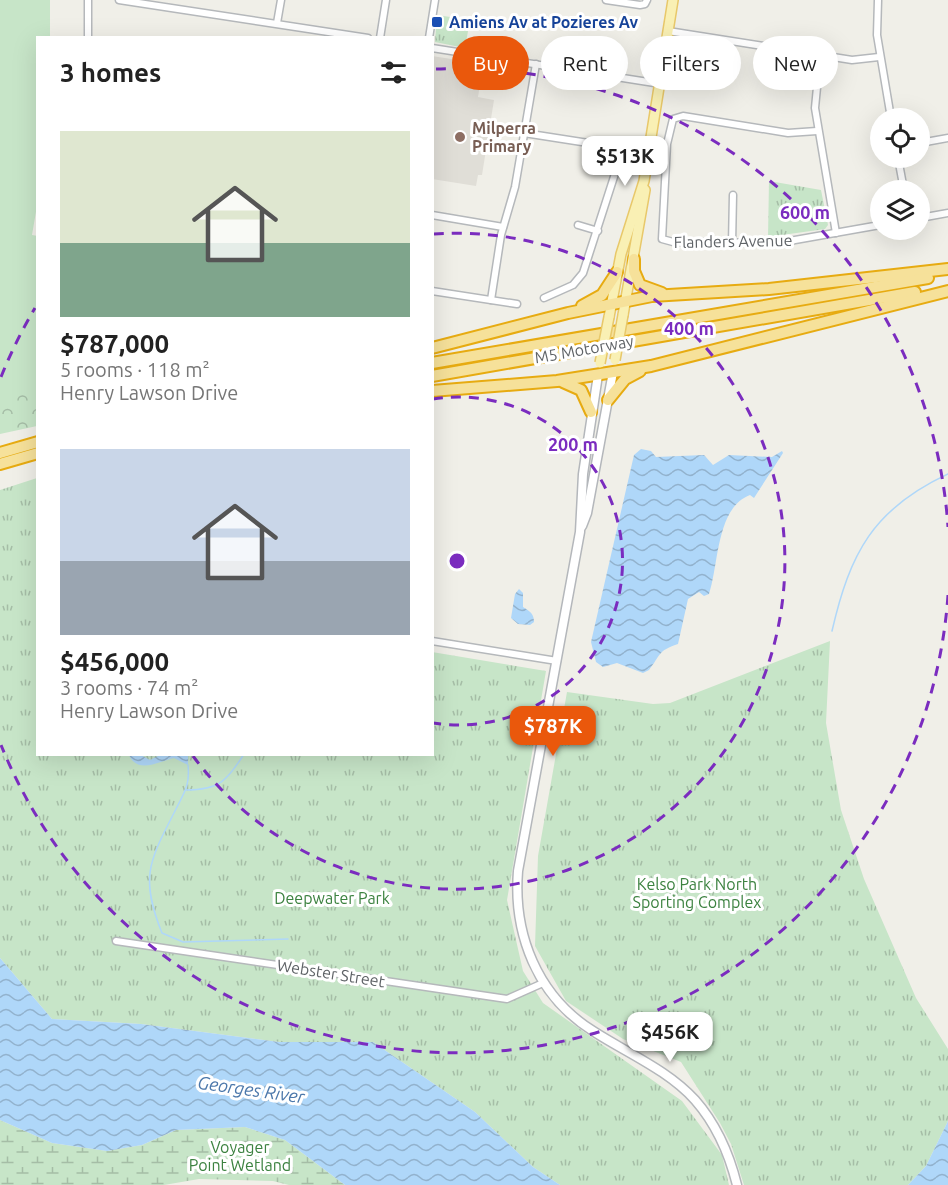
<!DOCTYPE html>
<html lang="en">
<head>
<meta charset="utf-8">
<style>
	body { margin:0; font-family:Ubuntu,sans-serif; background:#f6f6f6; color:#222; height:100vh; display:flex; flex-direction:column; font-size:22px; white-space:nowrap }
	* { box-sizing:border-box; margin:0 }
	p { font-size:20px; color:#767676 }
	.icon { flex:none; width:33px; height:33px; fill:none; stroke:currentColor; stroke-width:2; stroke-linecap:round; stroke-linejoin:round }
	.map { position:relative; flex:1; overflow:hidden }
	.side { position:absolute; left:36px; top:36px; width:398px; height:720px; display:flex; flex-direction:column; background:#fff; border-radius:0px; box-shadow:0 6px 24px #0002 }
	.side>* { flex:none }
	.banner { position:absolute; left:452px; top:36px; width:406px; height:54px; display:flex; gap:12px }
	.tools { position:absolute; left:870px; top:108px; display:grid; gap:12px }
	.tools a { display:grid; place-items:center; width:60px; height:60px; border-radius:50%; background:#fff; box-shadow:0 6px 24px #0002; font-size:30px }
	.price { position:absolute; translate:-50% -51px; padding:0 14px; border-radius:12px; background:#fff; color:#222; font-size:20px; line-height:39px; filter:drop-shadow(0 2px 3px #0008) }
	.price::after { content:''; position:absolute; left:50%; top:36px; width:18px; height:14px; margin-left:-9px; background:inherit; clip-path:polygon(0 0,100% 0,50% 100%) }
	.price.selected { background:#ea580c; color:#fff }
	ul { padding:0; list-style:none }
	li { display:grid; align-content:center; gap:12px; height:318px; padding:0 24px }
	li span { display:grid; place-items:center; height:186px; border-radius:0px; color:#555 }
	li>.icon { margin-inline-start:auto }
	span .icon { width:108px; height:108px; fill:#fffc; stroke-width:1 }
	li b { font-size:26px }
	h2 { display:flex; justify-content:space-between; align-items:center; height:72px; padding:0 24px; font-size:26px }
	.chip { padding:0 21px; border-radius:27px; background:#fff; box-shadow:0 6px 24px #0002; font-size:21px; line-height:54px }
	.chip.selected { background:#ea580c; color:#fff }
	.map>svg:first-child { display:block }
	.education { fill:#e0ded7 }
	.grass { fill:#c7e5c8 }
	.forest { fill:url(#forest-crowns) }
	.wetland { fill:url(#wetland-marsh) }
	.park { fill:url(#park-tufts) }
	.water { fill:url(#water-waves) }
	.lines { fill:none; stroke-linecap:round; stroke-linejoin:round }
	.stream { stroke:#afd7f9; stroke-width:1.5 }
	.street-casing { stroke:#b5b8bb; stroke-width:9 }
	.secondary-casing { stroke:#b4b7bb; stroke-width:11 }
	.primary-casing { stroke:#e8c86a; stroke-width:12 }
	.highway-casing { stroke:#e7ab11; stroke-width:14 }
	.street { stroke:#fff; stroke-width:6 }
	.secondary { stroke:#fff; stroke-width:8 }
	.primary { stroke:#f9f0b4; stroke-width:9 }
	.highway { stroke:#f6e19a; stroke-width:10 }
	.primary-bridge-casing { stroke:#e8c86a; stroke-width:12; stroke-linecap:butt }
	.primary-bridge { stroke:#f9f0b4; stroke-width:9 }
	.ring { fill:none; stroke:#7b2cbf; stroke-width:3; stroke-dasharray:10 8 }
	.transit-dot { fill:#1a4fb4; stroke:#fff; stroke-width:2 }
	.education-dot { fill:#8d6e63; stroke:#fff; stroke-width:2 }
	.labels { text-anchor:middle; stroke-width:6; stroke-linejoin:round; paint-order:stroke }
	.transit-label { font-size:16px; font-weight:bold; fill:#164399; stroke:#fff; text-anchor:start }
	.education-label { font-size:16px; font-weight:bold; fill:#785e54; stroke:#fff; text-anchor:start }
	.street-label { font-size:16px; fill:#5f6367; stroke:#fff }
	.park-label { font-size:16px; fill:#3c8240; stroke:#fff }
	.water-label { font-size:18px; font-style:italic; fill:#4c78ab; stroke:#fff }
	.centre { fill:#7b2cbf; stroke:#fff; stroke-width:3 }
	.ring-label { font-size:18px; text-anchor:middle; font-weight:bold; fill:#7b2cbf; stroke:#fff; stroke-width:6; stroke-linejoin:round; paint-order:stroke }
</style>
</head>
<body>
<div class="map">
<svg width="948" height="1185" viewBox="0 0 948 1185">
	<defs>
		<pattern id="forest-crowns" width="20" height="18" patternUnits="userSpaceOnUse" patternTransform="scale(1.5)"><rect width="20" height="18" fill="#c7e5c8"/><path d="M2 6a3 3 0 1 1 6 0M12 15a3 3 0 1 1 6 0" fill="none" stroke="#a5bda6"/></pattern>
		<pattern id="wetland-marsh" width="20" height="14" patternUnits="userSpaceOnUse" patternTransform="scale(1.5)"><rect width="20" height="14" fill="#c7e5c8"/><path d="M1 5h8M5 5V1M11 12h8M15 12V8" fill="none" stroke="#a5bda6"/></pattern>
		<pattern id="park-tufts" width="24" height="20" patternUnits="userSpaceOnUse" patternTransform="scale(1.5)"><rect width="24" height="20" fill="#c7e5c8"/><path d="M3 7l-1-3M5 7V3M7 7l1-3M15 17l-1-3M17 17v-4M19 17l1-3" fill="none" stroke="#a5bda6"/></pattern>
		<pattern id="water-waves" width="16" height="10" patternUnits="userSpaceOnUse" patternTransform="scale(1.5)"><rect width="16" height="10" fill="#afd7f9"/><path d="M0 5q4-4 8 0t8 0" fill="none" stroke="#92b2cd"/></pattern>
	</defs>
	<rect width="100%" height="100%" fill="#f0efe8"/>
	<path class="education" d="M 432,56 L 483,64 L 478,97 L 494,100 L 482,175 L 478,175 L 476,186 L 432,179 Z"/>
	<path class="grass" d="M 0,0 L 50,0 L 50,37 L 38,38 L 38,200 L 32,235 L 38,236 L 37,403 L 0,397 Z"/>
	<path class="forest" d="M 0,391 L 37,394 L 37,426 L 0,434 Z"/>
	<path class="wetland" d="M 0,1120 L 52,1143 L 107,1151 L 142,1145 L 176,1130 L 245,1127 L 285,1140 L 345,1185 L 289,1185 L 273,1181 L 199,1179 L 164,1185 L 0,1185 Z"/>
	<g class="park">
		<path d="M 437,15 L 470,20 L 465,48 L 435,42 Z"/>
		<path d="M 769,181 L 821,190 L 828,225 L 825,229 L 768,237 Z"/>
		<path d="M 37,478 L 38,754 L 432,754 L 432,652 L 546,671 L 507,900 L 523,971 L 543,1003 L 682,1101 L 722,1155 L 729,1185 L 560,1185 L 533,1167 L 475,1112 L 373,1042 L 279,1042 L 141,1024 L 52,1019 L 0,958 L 0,490 Z"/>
		<path d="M 830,641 L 826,723 L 841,810 L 864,879 L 916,998 L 948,1049 L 948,1121 L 926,1166 L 908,1185 L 744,1185 L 731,1144 L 720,1123 L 681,1062 L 623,1039 L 566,1001 L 535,946 L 538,856 L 567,692 L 653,704 L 670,703 Z"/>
	</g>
	<g class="water">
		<path d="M 641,449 L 651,451 L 656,457 L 704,455 L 713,465 L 729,455 L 772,457 L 782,451 L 783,453 L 754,498 L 750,495 C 716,508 719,564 709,594 L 704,596 L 699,592 L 688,599 L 678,644 C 657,651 661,655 649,670 L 643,673 L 617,663 L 603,667 L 596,662 L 591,642 L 634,455 Z"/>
		<path d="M 519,589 L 523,593 L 523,607 C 530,611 534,614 534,622 L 530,625 L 518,624 L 511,618 L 515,594 Z"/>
		<path d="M 129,755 L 141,755 L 150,760 L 160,755 L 188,755 L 188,765 L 174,758 C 158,762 137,774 129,755 Z"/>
		<path d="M 0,958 L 52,1019 L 141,1024 L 279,1042 L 373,1042 L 475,1112 L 533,1167 L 560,1185 L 345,1185 L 285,1140 L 245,1127 L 176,1130 L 142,1145 L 107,1151 L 52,1143 L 0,1120 Z"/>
		<path d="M 948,1121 L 948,1185 L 908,1185 L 926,1166 Z"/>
	</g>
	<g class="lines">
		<g class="stream">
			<path d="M 832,631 C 850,553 873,509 948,474"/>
			<path d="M 188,765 C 190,785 185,791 176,809 C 150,860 139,876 162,933 L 183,942 L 288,939"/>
			<path d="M 186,790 C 219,790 227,781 244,754"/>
		</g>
		<defs>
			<g id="street">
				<path d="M 88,0 L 88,38"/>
				<path d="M 119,0 L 368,38"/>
				<path d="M 606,0 L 640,5 L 645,4 L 647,0"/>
				<path d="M 878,0 L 877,35 L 891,118"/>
				<path d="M 277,23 L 281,0"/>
				<path d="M 668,31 L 852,60 L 879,57"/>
				<path d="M 380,38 L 386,0"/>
				<path d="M 429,38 L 435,0"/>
				<path d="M 432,48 L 661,84"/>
				<path d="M 820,56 L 815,108 L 836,233"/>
				<path d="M 817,131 L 788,133 L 683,116 L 673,119 L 667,144 L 662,239 L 673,242 L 778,243 L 880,225"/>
				<path d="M 524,133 L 614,147 L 621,155 L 583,273 L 573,285 L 544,298"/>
				<path d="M 920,143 L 948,138"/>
				<path d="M 898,158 L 904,190"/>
				<path d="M 432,215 L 503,227"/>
				<path d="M 920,218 L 948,213"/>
				<path d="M 578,225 L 598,231"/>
				<path d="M 732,244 L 733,195"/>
				<path d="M 432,291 L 517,304"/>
				<path d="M 491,300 L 501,235 L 515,187 L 536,64"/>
				<path d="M 432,641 L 557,661"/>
				<path d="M 116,941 L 507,999 L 543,983"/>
			</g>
			<g id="secondary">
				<path d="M 598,375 L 583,474 L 580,532 L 518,871 C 513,934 537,996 593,1031 C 627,1053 668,1070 695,1100 C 717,1125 729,1153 737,1185"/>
				<path d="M 582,526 L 587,513 L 613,372"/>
			</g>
			<g id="primary">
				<path d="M 623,315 L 645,190"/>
				<path d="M 609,317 L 621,254 L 644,181 L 673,0"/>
			</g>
			<g id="highway">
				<path d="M 634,259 L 634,271 L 640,285 L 662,293"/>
				<path d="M 582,306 L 602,295 L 617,272"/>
				<path d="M 432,348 L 568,313 L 652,296 L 769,289 L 948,269"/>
				<path d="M 432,363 L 928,278"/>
				<path d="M 432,376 L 915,292"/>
				<path d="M 563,382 L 581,390 L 591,412"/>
				<path d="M 432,391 L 557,381 L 651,366 L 948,291"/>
				<path d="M 608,400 L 625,379 L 640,371"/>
				<path d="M 0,453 L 38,442"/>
				<path d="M 0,464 L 38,453"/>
			</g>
		</defs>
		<use href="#street" class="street-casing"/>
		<use href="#secondary" class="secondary-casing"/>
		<use href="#primary" class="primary-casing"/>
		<use href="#highway" class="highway-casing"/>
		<use href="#street" class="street"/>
		<use href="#secondary" class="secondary"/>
		<use href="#primary" class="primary"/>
		<use href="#highway" class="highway"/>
		<defs>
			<g id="primary-bridge">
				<path d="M 615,360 L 623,315"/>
				<path d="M 600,363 L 609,317"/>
			</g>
		</defs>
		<use href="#primary-bridge" class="primary-bridge-casing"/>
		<use href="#primary-bridge" class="primary-bridge"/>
	</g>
	<g class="ring">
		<path d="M433 399A164 164 0 1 1 433 723"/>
		<path d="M434 234A328 328 0 1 1 193 756"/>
		<path d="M948 595A492 492 0 0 1 1 745M1 377A492 492 0 0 1 35 308M436 69A492 492 0 0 1 948 527"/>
	</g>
	<rect class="transit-dot" x="431" y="16" width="12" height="12" rx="3"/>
	<circle class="education-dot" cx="460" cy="137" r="6"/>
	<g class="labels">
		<g class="transit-label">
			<text x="449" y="28">Amiens Av at Pozieres Av</text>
		</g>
		<g class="education-label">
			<text x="472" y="134">Milperra<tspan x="472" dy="18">Primary</tspan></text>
		</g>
		<g class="street-label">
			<text transform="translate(733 241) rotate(-1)" y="6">Flanders Avenue</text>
			<text transform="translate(584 349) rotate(-10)" y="6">M5 Motorway</text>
			<text transform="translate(331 973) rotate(9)" y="6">Webster Street</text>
		</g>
		<g class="park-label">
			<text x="697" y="890">Kelso Park North<tspan x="697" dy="18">Sporting Complex</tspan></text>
			<text x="332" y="904">Deepwater Park</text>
			<text x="240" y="1153">Voyager<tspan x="240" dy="18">Point Wetland</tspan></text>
		</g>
		<g class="water-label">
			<text transform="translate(251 1090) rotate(8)" y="6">Georges River</text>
		</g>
	</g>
	<circle cx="457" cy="561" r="9" class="centre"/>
	<g class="ring-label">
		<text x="805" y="219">600 m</text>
		<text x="689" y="335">400 m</text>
		<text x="573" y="451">200 m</text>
	</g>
</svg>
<div class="tools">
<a><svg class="icon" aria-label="locate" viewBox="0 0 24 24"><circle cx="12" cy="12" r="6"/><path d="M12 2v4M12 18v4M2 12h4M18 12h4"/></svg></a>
<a><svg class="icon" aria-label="layers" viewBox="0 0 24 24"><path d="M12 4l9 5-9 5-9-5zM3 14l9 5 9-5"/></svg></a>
</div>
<b class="price" style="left:625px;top:187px">$513K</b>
<b class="price selected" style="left:553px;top:757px">$787K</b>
<b class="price" style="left:670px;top:1063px">$456K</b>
<div class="banner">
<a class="chip selected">Buy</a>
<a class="chip">Rent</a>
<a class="chip">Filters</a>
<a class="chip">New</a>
</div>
<section class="side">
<h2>3 homes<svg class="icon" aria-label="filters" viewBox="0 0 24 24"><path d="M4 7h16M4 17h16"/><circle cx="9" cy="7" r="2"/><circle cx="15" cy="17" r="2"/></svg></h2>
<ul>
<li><span style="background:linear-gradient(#dfe7d0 60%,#7fa58c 0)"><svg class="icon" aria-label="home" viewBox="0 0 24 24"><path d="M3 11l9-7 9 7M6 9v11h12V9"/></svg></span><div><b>$787,000</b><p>5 rooms · 118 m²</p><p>Henry Lawson Drive</p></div></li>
<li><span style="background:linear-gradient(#c9d6e8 60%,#9aa5b1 0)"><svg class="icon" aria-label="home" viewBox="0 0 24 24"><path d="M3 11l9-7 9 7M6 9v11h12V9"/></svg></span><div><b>$456,000</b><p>3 rooms · 74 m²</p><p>Henry Lawson Drive</p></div></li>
</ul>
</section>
</div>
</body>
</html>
